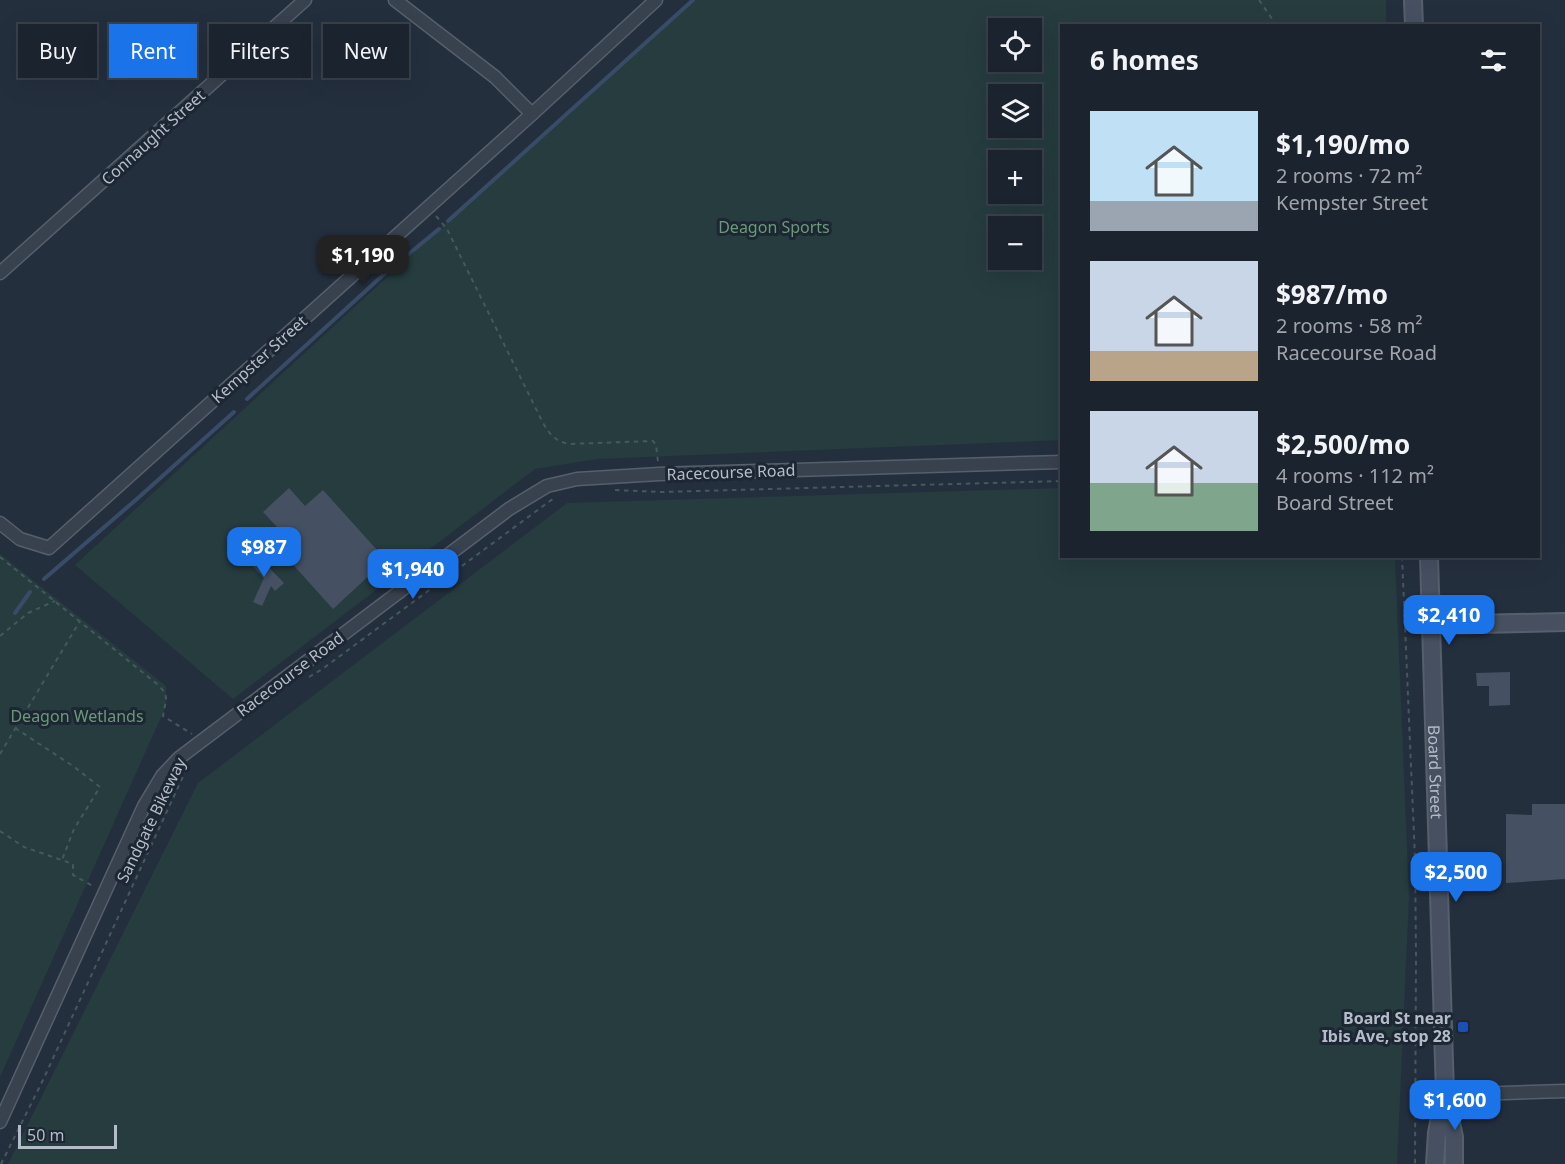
<!DOCTYPE html>
<html lang="en">
<head>
<meta charset="utf-8">
<style>
	body { margin:0; font-family:"Noto Sans",sans-serif; background:#242b36; color:#f1f3f6; height:100vh; display:flex; flex-direction:column; font-size:22px; white-space:nowrap }
	* { box-sizing:border-box; margin:0 }
	p { font-size:20px; color:#a0a4aa }
	.icon { flex:none; width:33px; height:33px; fill:none; stroke:currentColor; stroke-width:2; stroke-linecap:round; stroke-linejoin:round }
	.map { position:relative; flex:1; overflow:hidden }
	.sheet { position:absolute; left:1060px; top:24px; width:480px; height:534px; display:flex; flex-direction:column; background:#1b232e; border-radius:0px; box-shadow:0 6px 24px #0002,0 0 0 2px #39404a }
	.sheet>* { flex:none }
	.guide { position:absolute; left:18px; top:24px; width:570px; height:54px; display:flex; gap:12px }
	.tools { position:absolute; left:988px; top:18px; display:grid; gap:12px }
	.tools a { display:grid; place-items:center; width:54px; height:54px; border-radius:0px; background:#1b232e; box-shadow:0 6px 24px #0002,0 0 0 2px #39404a; font-size:30px }
	.scale { position:absolute; left:18px; bottom:15px; width:99px; box-sizing:border-box; padding-left:6px; border:3px solid #b4bcc9; border-top:0; font-size:16px; line-height:21px; white-space:nowrap; color:#b4bcc9; -webkit-text-stroke:4px #1d2633; paint-order:stroke }
	.price { position:absolute; translate:-50% -51px; padding:0 14px; border-radius:12px; background:#1a73e8; color:#fff; font-size:20px; line-height:39px; filter:drop-shadow(0 2px 3px #0008) }
	.price::after { content:''; position:absolute; left:50%; top:36px; width:18px; height:14px; margin-left:-9px; background:inherit; clip-path:polygon(0 0,100% 0,50% 100%) }
	.price.current { background:#222; color:#fff }
	ul { padding:0; list-style:none }
	li { display:flex; align-items:center; gap:18px; height:150px; padding:0 30px }
	li span { display:grid; place-items:center; flex:none; width:168px; height:120px; border-radius:0px; color:#555 }
	li>.icon { margin-inline-start:auto }
	span .icon { width:72px; height:72px; fill:#fffc; stroke-width:1 }
	li b { font-size:26px }
	h2 { display:flex; justify-content:space-between; align-items:center; height:72px; padding:0 30px; font-size:26px }
	.chip { padding:0 21px; border-radius:0px; background:#1b232e; box-shadow:0 6px 24px #0002,0 0 0 2px #39404a; font-size:21px; line-height:54px }
	.chip.current { background:#1a73e8; color:#fff }
	.map>svg:first-child { display:block }
	.green { fill:#263c3f; fill-rule:evenodd }
	.lines { fill:none; stroke-linecap:round; stroke-linejoin:round }
	.stream { stroke:#394c67; stroke-width:4 }
	.building { fill:#455162 }
	.street-casing { stroke:#565f6c; stroke-width:15 }
	.secondary-casing { stroke:#565f6c; stroke-width:20 }
	.path { stroke:#44595c; stroke-width:2; stroke-dasharray:4.5 4.5; stroke-linecap:butt }
	.street { stroke:#38414e; stroke-width:12 }
	.secondary { stroke:#465061; stroke-width:16 }
	.transit-dot { fill:#1a4fb4; stroke:#1d2633; stroke-width:2 }
	.labels { text-anchor:middle; stroke-width:6; stroke-linejoin:round; paint-order:stroke }
	.street-label { font-size:16px; fill:#b4bcc9; stroke:#1d2633 }
	.park-label { font-size:16px; fill:#6b9a76; stroke:#1d2633 }
	.poi-label { font-size:16px; font-weight:bold; fill:#b4bcc9; stroke:#1d2633; text-anchor:end }
</style>
</head>
<body>
<div class="map">
<svg width="1565" height="1164" viewBox="0 0 1565 1164">
	<rect width="100%" height="100%" fill="#242f3e"/>
	<g class="green">
		<path d="M 691,0 L 1386,0 L 1386,25 L 1062,26 L 1062,440 L 597,459 L 535,469 L 233,699 L 75,565 L 541,135 ZM 999,28 L 1032,28 L 1032,62 L 999,62 ZM 999,94 L 1032,94 L 1032,128 L 999,128 ZM 999,160 L 1032,160 L 1032,194 L 999,194 ZM 999,226 L 1032,226 L 1032,260 L 999,260 Z"/>
		<path d="M 1062,488 L 1062,556 L 1395,557 L 1409,897 L 1397,1164 L 8,1164 L 198,783 L 567,503 Z"/>
		<path d="M 0,554 L 166,686 L 166,706 L 0,1077 Z"/>
	</g>
	<g class="lines">
		<g class="stream">
			<path d="M 448,221 L 693,0"/>
			<path d="M 247,399 L 382,276 L 439,229"/>
			<path d="M 44,579 L 138,498 L 234,412"/>
			<path d="M 15,613 L 30,592"/>
		</g>
	</g>
	<g class="building">
		<path d="M 289,488 L 305,506 L 323,490 L 386,560 L 333,609 L 269,538 L 279,529 L 263,512 Z"/>
		<path d="M 253,551 L 284,583 L 275,591 L 271,586 L 262,606 L 253,602 L 264,578 L 245,558 Z"/>
		<path d="M 1510,672 L 1510,705 L 1489,706 L 1489,686 L 1477,686 L 1476,673 Z"/>
		<path d="M 1532,804 L 1565,804 L 1565,879 L 1506,883 L 1506,814 L 1532,815 Z"/>
	</g>
	<g class="lines">
		<defs>
			<g id="street">
				<path d="M 395,0 L 495,77 L 532,114"/>
				<path d="M 0,273 L 305,0"/>
				<path d="M 0,523 L 20,539 L 49,548 L 532,114 L 656,0"/>
				<path d="M 1445,1095 L 1565,1091"/>
				<path d="M 0,1122 L 144,806 L 162,776 L 179,758 L 509,509 L 547,486 L 577,479 L 659,474 L 1062,462"/>
			</g>
			<g id="secondary">
				<path d="M 1413,0 L 1414,26"/>
				<path id="s1" d="M 1429,556 L 1445,1095 L 1454,1137 L 1454,1164"/>
				<path d="M 1431,625 L 1565,622"/>
				<path d="M 1435,1164 L 1437,1133 L 1443,1101"/>
			</g>
		</defs>
		<use href="#street" class="street-casing"/>
		<use href="#secondary" class="secondary-casing"/>
		<g class="path">
			<path d="M 1259,0 L 1277,26"/>
			<path d="M 436,216 L 447,229 L 543,423 C 550,435 555,441 569,444 L 653,441 L 656,445 L 658,462"/>
			<path d="M 615,490 L 661,492 L 1062,481"/>
			<path d="M 1402,556 L 1415,859 L 1416,954 L 1415,1164"/>
			<path d="M 0,557 L 157,684 C 171,697 165,700 163,716 L 192,734"/>
			<path d="M 1446,607 L 1455,605"/>
			<path d="M 1403,616 L 1417,613"/>
			<path d="M 0,636 L 28,613 L 55,601"/>
			<path d="M 309,677 L 321,670 L 554,498"/>
			<path d="M 15,728 L 73,766 L 100,787 L 74,829 L 62,860"/>
			<path d="M 0,754 L 80,621"/>
			<path d="M 0,831 L 24,847 L 73,864 L 73,875 L 93,886"/>
			<path d="M 1,1164 L 43,1080 L 186,770"/>
		</g>
		<use href="#street" class="street"/>
		<use href="#secondary" class="secondary"/>
	</g>
	<rect class="transit-dot" x="1457" y="1021" width="12" height="12" rx="3"/>
	<g class="labels">
		<g class="street-label">
			<text transform="translate(153 137) rotate(-42)" y="6">Connaught Street</text>
			<text transform="translate(259 359) rotate(-42)" y="6">Kempster Street</text>
			<text transform="translate(731 472) rotate(-2)" y="6">Racecourse Road</text>
			<text transform="translate(290 674) rotate(-37)" y="6">Racecourse Road</text>
			<text dy="6" stroke="none"><textPath href="#s1" startOffset="216">Board Street</textPath></text>
			<text transform="translate(151 820) rotate(-64)" y="6">Sandgate Bikeway</text>
		</g>
		<g class="park-label">
			<text x="774" y="233">Deagon Sports</text>
			<text x="77" y="722">Deagon Wetlands</text>
		</g>
		<g class="poi-label">
			<text x="1451" y="1024">Board St near<tspan x="1451" dy="18">Ibis Ave, stop 28</tspan></text>
		</g>
	</g>
</svg>
<div class="tools">
<a><svg class="icon" aria-label="locate" viewBox="0 0 24 24"><circle cx="12" cy="12" r="6"/><path d="M12 2v4M12 18v4M2 12h4M18 12h4"/></svg></a>
<a><svg class="icon" aria-label="layers" viewBox="0 0 24 24"><path d="M12 4l9 5-9 5-9-5zM3 14l9 5 9-5"/></svg></a>
<a>+</a>
<a>−</a>
</div>
<div class="scale">50 m</div>
<b class="price current" style="left:363px;top:286px">$1,190</b>
<b class="price" style="left:264px;top:578px">$987</b>
<b class="price" style="left:413px;top:600px">$1,940</b>
<b class="price" style="left:1449px;top:646px">$2,410</b>
<b class="price" style="left:1456px;top:903px">$2,500</b>
<b class="price" style="left:1455px;top:1131px">$1,600</b>
<div class="guide">
<a class="chip">Buy</a>
<a class="chip current">Rent</a>
<a class="chip">Filters</a>
<a class="chip">New</a>
</div>
<section class="sheet">
<h2>6 homes<svg class="icon" aria-label="filters" viewBox="0 0 24 24"><path d="M4 7h16M4 17h16"/><circle cx="9" cy="7" r="2"/><circle cx="15" cy="17" r="2"/></svg></h2>
<ul>
<li><span style="background:linear-gradient(#bfe0f5 75%,#9aa5b1 0)"><svg class="icon" aria-label="home" viewBox="0 0 24 24"><path d="M3 11l9-7 9 7M6 9v11h12V9"/></svg></span><div><b>$1,190/mo</b><p>2 rooms · 72 m²</p><p>Kempster Street</p></div></li>
<li><span style="background:linear-gradient(#c9d6e8 75%,#b9a48a 0)"><svg class="icon" aria-label="home" viewBox="0 0 24 24"><path d="M3 11l9-7 9 7M6 9v11h12V9"/></svg></span><div><b>$987/mo</b><p>2 rooms · 58 m²</p><p>Racecourse Road</p></div></li>
<li><span style="background:linear-gradient(#c9d6e8 60%,#7fa58c 0)"><svg class="icon" aria-label="home" viewBox="0 0 24 24"><path d="M3 11l9-7 9 7M6 9v11h12V9"/></svg></span><div><b>$2,500/mo</b><p>4 rooms · 112 m²</p><p>Board Street</p></div></li>
</ul>
</section>
</div>
</body>
</html>
